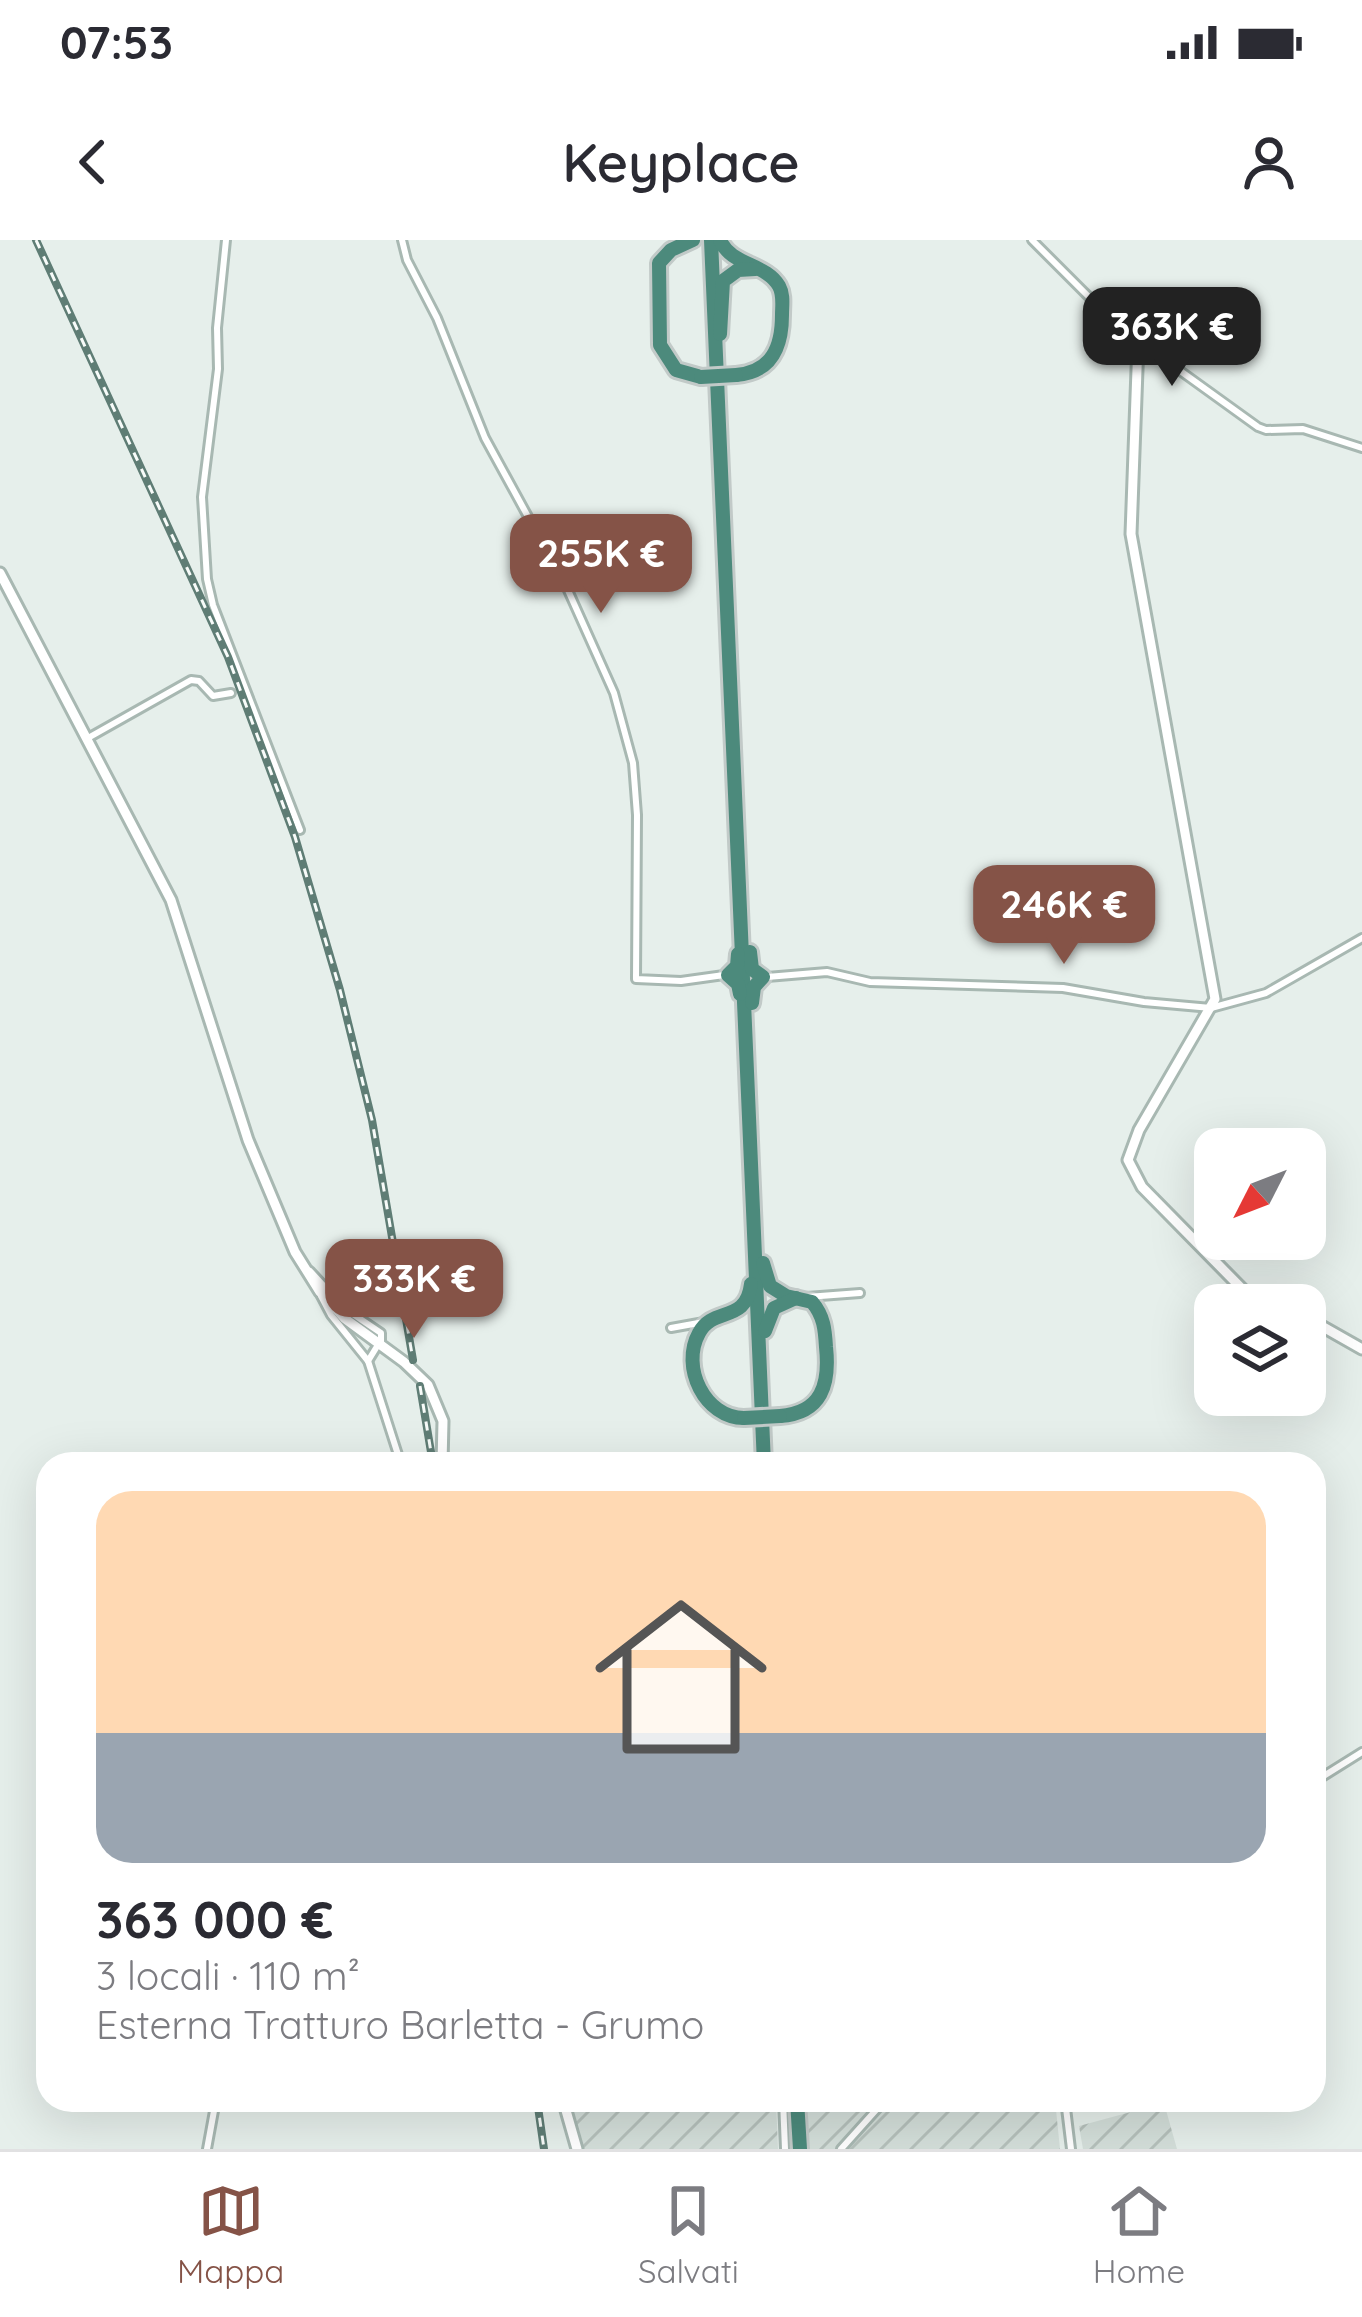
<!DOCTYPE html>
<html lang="it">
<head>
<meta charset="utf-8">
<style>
	body { margin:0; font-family:Quicksand,sans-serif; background:#f2f2f3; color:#2b2b33; height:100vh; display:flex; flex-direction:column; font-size:45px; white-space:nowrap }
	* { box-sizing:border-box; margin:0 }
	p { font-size:39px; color:#7c7c81 }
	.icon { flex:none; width:66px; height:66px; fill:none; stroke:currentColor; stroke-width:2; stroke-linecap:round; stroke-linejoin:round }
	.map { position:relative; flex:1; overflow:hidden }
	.panel { position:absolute; left:36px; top:1212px; width:1290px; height:660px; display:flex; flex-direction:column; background:#fff; border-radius:36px; box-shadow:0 12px 48px #0002 }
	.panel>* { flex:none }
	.needle { width:78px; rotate:228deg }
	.fabs { position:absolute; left:1194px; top:888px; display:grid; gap:24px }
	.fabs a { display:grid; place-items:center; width:132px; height:132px; border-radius:24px; background:#fff; box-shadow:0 12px 48px #0002; font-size:60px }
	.price { position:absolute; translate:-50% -102px; padding:0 27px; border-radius:24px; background:#855347; color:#fff; font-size:39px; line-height:78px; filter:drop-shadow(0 3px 6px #0008) }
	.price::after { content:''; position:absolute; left:50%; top:72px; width:36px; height:27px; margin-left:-18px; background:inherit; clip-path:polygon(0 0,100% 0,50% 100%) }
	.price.current { background:#222; color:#fff }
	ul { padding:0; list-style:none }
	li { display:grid; align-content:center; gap:24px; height:636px; padding:0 60px }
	li span { display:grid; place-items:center; height:372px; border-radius:36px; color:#555 }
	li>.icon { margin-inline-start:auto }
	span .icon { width:216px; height:216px; fill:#fffc; stroke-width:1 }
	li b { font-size:51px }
	.status { display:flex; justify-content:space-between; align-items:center; height:84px; padding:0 60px; background:#fff; direction:ltr }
	.status svg { height:33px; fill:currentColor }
	header { display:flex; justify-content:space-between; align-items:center; height:156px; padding:0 60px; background:#fff; font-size:54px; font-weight:600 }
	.dock { display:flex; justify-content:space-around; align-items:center; height:168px; border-top:3px solid #e1e1e2; background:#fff; font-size:33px; color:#7c7c81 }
	.dock a { display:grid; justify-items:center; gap:6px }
	.dock .current { color:#855347 }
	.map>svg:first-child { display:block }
	.industrial { fill:url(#industrial-furrows) }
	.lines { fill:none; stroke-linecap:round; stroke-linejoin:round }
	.minor-casing { stroke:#a8b8b2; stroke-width:12 }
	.tertiary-casing { stroke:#a8b8b2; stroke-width:15 }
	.trunk-casing { stroke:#c2cac8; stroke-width:20 }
	.minor { stroke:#fff; stroke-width:6 }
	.tertiary { stroke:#fff; stroke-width:9 }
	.trunk { stroke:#4c8a7c; stroke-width:14 }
	.rail-casing { stroke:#5f7d75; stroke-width:8 }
	.rail { stroke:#f7fbf9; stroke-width:3; stroke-dasharray:9; stroke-linecap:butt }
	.trunk-bridge-casing { stroke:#c2cac8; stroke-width:20; stroke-linecap:butt }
	.trunk-bridge { stroke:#4c8a7c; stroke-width:14 }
</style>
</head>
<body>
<div class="status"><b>07:53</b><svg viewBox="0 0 49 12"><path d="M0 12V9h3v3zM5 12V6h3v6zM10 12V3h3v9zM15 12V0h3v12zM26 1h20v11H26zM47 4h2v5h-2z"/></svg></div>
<header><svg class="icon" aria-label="back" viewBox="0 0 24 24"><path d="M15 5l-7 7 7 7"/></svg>Keyplace<svg class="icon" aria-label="person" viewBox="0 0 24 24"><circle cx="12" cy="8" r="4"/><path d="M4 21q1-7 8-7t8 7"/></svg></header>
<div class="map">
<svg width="1362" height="1909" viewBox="0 0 1362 1909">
	<defs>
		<pattern id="industrial-furrows" width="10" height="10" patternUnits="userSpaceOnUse" patternTransform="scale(3)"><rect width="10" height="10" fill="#d4dfda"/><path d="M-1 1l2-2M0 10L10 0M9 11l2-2" fill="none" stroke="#b6c1bc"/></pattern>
	</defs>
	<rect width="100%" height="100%" fill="#e6efeb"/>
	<g class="industrial">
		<path d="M 661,1860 L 776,1860 L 778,1909 L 578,1909 L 568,1869 Z"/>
		<path d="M 807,1860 L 1055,1860 L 1060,1909 L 809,1909 Z"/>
		<path d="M 1164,1863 L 1177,1909 L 1083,1909 L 1079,1886 Z"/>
	</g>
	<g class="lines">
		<defs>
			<g id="minor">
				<path d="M 226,0 L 217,88 L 218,129 L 202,257 L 207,339 L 213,365 L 300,590"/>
				<path d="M 402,0 L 407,20 L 437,78 L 485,198 L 567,348 L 614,453 L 633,523 L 637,575 L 636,739 L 681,741 L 724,735"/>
				<path d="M 1032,0 L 1118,86 L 1258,187 L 1266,190 L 1303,189 L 1362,208"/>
				<path d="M 88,498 L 191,440 L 199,441 L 213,456 L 231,453"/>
				<path d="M 767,737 L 827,732 L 870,742 L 1063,748 L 1144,762 L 1211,768 L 1266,753 L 1362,698"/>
				<path d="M 310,1031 L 344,1068 L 381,1093 L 381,1102"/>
				<path d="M 321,1056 L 331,1075 L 368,1121 L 401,1224"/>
				<path d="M 807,1057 L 860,1053"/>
				<path d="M 671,1088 L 704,1082"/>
				<path d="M 368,1121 L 376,1108"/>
				<path d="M 1314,1542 L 1362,1512"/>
				<path d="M 783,1860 L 785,1909"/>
				<path d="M 1065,1860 L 1071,1909"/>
				<path d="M 207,1909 L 216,1860"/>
				<path d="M 841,1909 L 885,1860"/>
			</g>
			<g id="tertiary">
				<path d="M 1138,102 L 1131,294 L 1215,759 L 1139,890 L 1128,920 L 1142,947 L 1258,1065"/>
				<path d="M 0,333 L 171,660 L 248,900 L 295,1012 L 320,1052 L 344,1078 L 404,1122 L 428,1145 L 443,1181 L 442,1224"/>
				<path d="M 1305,1086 L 1318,1084 L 1362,1109"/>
				<path d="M 563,1860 L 577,1909"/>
			</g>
			<g id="trunk">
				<path d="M 693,0 L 671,10 L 659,23 L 660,105 L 676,130 L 701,137"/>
				<path d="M 711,0 L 764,1224"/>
				<path d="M 720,0 C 731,26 766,23 779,46 C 784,55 782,65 782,75 C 782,107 772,132 736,135"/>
				<path d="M 720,94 L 723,41 L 738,30 L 755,29"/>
				<path d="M 750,712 L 752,729 L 763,737 L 754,747 L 752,763"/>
				<path d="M 738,714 L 737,726 L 728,735 L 738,744 L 740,754"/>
				<path d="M 763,1023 L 770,1046 L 786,1056 L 812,1062 C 824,1076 825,1090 826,1107 C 830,1144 822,1173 780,1176"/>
				<path d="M 765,1091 L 774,1068 L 796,1058"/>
				<path d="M 744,1178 C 705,1178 680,1127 699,1093 C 713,1066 746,1084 751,1044"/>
				<path d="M 797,1860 L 800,1909"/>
			</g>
		</defs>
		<use href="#minor" class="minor-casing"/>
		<use href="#tertiary" class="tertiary-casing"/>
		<use href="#trunk" class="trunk-casing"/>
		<use href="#minor" class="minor"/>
		<use href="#tertiary" class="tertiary"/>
		<use href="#trunk" class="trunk"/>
		<defs>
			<g id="rail">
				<path d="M 36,0 L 228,417 L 295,597 L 340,750 L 372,880 L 413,1120"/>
				<path d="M 420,1146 L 433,1224"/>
				<path d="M 537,1860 L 544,1909"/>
			</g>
		</defs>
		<use href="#rail" class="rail-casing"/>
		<use href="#rail" class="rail"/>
		<defs>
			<g id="trunk-bridge">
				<path d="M 701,137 L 736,135"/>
				<path d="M 744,1178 L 780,1176"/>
			</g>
		</defs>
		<use href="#trunk-bridge" class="trunk-bridge-casing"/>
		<use href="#trunk-bridge" class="trunk-bridge"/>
	</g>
</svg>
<div class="fabs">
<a><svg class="needle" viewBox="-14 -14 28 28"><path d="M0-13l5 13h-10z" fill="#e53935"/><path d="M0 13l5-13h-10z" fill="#7c7c81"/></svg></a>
<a><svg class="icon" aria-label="layers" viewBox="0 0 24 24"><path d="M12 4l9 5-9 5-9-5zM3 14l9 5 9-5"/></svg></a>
</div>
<b class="price current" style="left:1172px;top:149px">363K €</b>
<b class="price" style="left:601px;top:376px">255K €</b>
<b class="price" style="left:1064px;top:727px">246K €</b>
<b class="price" style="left:414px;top:1101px">333K €</b>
<section class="panel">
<ul>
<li><span style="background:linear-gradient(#ffd9b3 65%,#9aa5b1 0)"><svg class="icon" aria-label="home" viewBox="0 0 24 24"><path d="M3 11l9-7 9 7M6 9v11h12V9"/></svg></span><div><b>363 000 €</b><p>3 locali · 110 m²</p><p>Esterna Tratturo Barletta - Grumo</p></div></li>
</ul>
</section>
</div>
<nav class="dock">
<a class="current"><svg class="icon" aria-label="map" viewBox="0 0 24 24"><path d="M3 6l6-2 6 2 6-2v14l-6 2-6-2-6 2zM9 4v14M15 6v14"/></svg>Mappa</a>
<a><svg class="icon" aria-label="saved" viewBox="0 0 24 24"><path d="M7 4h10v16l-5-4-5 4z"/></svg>Salvati</a>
<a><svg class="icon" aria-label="home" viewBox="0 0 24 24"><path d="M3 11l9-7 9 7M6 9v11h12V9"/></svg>Home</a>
</nav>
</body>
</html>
